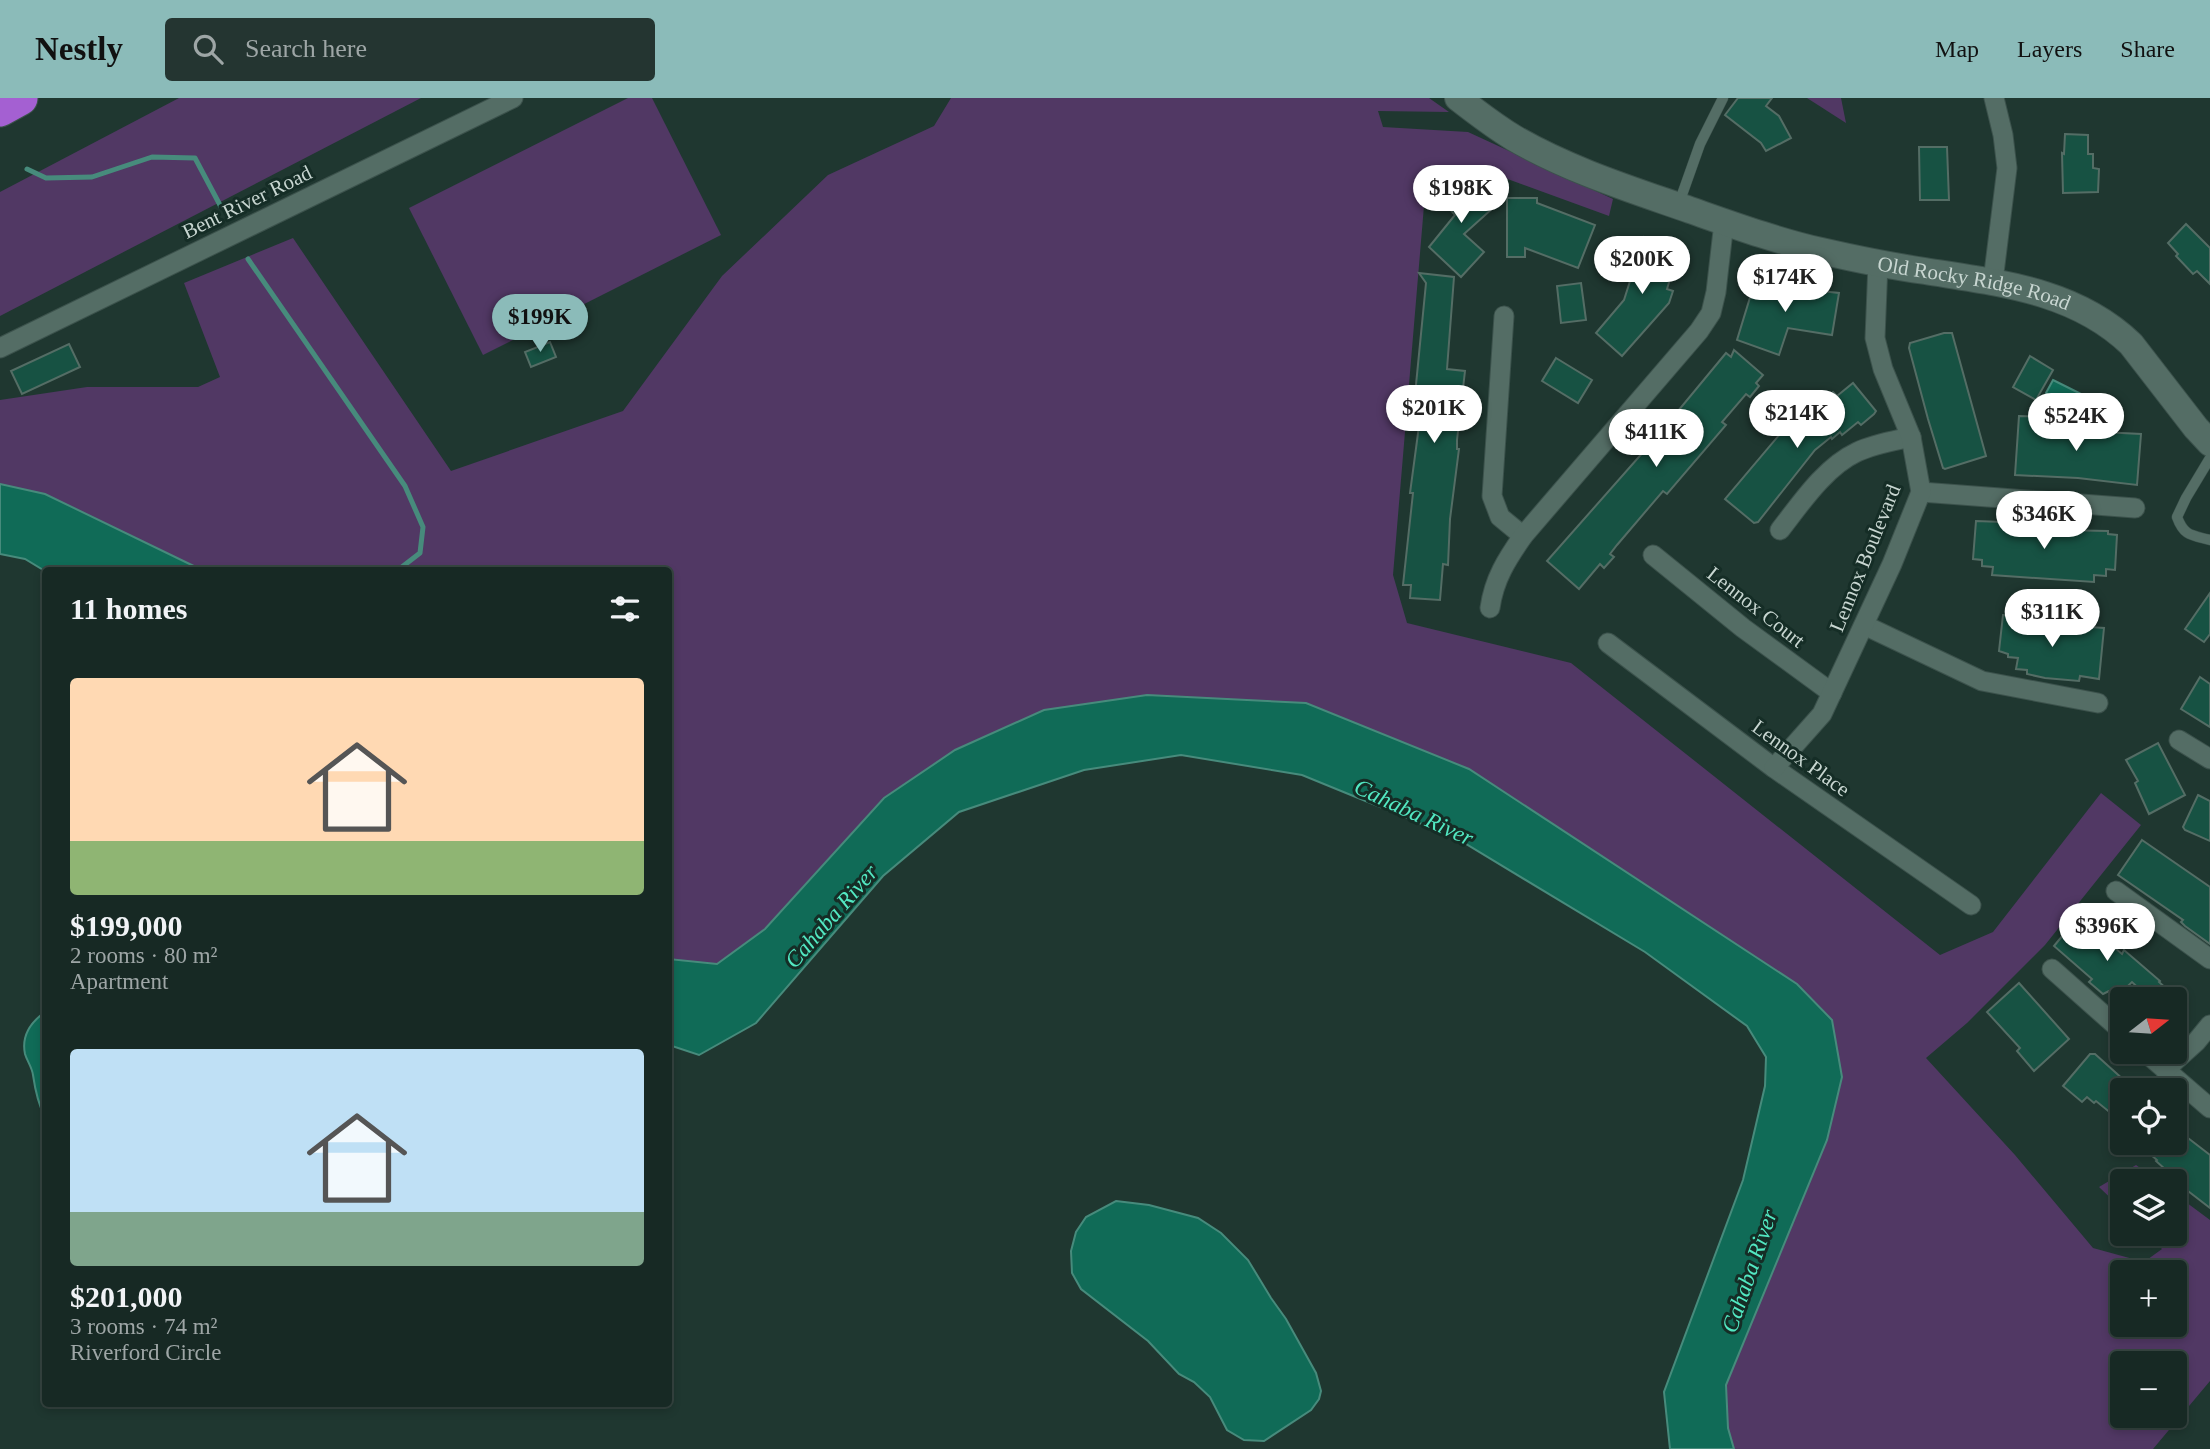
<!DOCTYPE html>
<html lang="en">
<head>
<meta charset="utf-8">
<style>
	body { margin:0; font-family:Georgia,serif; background:#243531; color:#f1f3f6; height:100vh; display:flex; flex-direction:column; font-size:26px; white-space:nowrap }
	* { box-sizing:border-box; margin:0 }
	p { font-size:23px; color:#9ea6a6 }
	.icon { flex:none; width:38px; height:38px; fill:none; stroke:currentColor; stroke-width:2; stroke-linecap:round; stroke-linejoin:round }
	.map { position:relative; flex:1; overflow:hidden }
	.panel { position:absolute; left:42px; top:469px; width:630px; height:840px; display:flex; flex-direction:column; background:#172924; border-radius:7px; box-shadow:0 4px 10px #0003,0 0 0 2px #364541 }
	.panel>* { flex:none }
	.needle { width:46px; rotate:73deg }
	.controls { position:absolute; left:2110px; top:889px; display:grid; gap:14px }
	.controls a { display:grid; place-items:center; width:77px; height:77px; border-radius:7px; background:#172924; box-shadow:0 4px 10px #0003,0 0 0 2px #364541; font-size:35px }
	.price { position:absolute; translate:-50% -60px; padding:0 16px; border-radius:24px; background:#fff; color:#222; font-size:23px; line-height:46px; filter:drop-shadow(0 2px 4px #0008) }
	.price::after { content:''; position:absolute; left:50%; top:42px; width:21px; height:16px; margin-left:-10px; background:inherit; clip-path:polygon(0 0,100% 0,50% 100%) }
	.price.active { background:#8bbbb9; color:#111 }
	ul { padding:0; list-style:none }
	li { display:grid; align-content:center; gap:14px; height:371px; padding:0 28px }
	li span { display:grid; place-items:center; height:217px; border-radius:7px; color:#555 }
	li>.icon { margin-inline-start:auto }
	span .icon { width:126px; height:126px; fill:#fffc; stroke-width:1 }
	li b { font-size:30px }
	h2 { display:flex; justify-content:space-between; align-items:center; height:84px; padding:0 28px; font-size:30px }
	header { display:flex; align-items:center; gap:42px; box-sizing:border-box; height:98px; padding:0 35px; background:#8bbbb9; color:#111 }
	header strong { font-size:33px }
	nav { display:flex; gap:38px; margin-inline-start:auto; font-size:24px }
	.search { width:490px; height:63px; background:#243531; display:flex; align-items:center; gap:18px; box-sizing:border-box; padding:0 24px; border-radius:7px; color:#9ea6a6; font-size:26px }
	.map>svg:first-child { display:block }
	.green { fill:#513864; fill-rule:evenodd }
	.water { fill:#106b57; stroke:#478b7c; stroke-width:2 }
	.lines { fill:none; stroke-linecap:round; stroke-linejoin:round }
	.stream { stroke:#478b7c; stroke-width:5 }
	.building { fill:#175243; stroke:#546d65; stroke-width:2 }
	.lane-casing { stroke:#3c524c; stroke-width:11 }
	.street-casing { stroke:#3c524c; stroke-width:21 }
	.secondary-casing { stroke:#3c524c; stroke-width:28 }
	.highway-casing { stroke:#3c524c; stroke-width:37 }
	.lane { stroke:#546d65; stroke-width:10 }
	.street { stroke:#546d65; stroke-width:19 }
	.secondary { stroke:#546d65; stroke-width:26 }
	.highway { stroke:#a460d2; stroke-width:35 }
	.labels { text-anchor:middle; stroke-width:6; stroke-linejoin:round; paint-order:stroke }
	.street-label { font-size:21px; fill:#c8d6d1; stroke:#152d26 }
	.water-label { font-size:23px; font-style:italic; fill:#52e8c2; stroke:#152d26 }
</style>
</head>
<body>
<header>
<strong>Nestly</strong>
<div class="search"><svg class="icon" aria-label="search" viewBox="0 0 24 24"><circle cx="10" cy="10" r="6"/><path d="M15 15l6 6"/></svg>Search here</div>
<nav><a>Map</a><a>Layers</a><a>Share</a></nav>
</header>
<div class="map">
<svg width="2210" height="1351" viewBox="0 0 2210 1351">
	<rect width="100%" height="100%" fill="#1f3730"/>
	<g class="green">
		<path d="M 179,0 L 421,0 L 0,218 L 0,94 Z"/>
		<path d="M 628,0 L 652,0 L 721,137 L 483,257 L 409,110 Z"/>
		<path d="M 951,0 L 1429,0 L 1449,14 L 1378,13 L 1383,29 L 1468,34 L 1613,101 L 1609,118 L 1472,68 L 1427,72 L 1393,477 L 1407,525 L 1571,565 L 1940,857 L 1993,834 L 2101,695 L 2141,727 L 2045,847 L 1967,925 L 1926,960 L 2015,1057 L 2093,1150 L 2144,1164 L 2162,1151 L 2147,1136 L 2175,1136 L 2175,1096 L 2210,1122 L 2210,1283 L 2153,1351 L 1734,1351 L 1728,1330 L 1726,1287 L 1827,1042 L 1842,979 L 1306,605 L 1147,597 L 884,700 L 765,831 L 717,866 L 669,861 L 668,472 L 202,472 L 45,396 L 0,386 L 0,302 L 87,289 L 198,289 L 220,279 L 184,185 L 293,140 L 451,373 L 623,313 L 722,178 L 828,77 L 934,28 ZM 2123,1174 L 2175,1174 L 2175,1227 L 2123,1227 ZM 2123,1265 L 2175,1265 L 2175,1318 L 2123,1318 Z"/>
		<path d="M 1807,0 L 1841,0 L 1846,25 Z"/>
		<path d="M 2136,1067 L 2158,1083 L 2123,1083 L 2123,1112 L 2099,1089 Z"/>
	</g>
	<g class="water">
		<path d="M 2053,282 L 2089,300 L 2079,316 L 2046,295 Z"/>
		<path d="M 0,386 L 45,396 L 202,472 L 45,473 L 25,461 L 0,456 Z"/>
		<path d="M 1147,597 L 1306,605 L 1469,671 L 1797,886 L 1832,922 L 1842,979 L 1827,1042 L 1726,1287 L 1728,1330 L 1734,1351 L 1670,1351 L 1664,1294 L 1743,1082 L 1765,988 L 1766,959 L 1747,928 L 1645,854 L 1456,740 L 1302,677 L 1181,657 L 1084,672 L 959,714 L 883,778 L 756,925 L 699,957 L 669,947 L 669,861 L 717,866 L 765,831 L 884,700 L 955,652 L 1044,612 Z"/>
		<path d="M 45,914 L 45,1019 C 38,1006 35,991 33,977 C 32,969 27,963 25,956 C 21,937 31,924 45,914 Z"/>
		<path d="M 1116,1103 L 1149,1107 L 1198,1120 L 1221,1135 L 1248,1162 L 1271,1200 L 1286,1221 L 1316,1275 L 1321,1293 L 1319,1301 L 1311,1312 L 1264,1343 L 1244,1342 L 1227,1332 L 1210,1299 L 1194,1284 L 1179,1276 L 1148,1243 L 1081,1191 L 1072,1175 L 1071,1153 L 1076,1134 L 1086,1119 Z"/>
	</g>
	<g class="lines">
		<g class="stream">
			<path d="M 27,71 L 46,80 L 92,79 L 152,59 L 195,60 L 221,109"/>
			<path d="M 248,161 L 405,388 L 423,429 L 420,455 L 398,472"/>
		</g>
	</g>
	<g class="building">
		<path d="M 1738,0 L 1772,0 L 1766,8 L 1779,18 L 1791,40 L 1766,53 L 1761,45 L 1725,17 Z"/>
		<path d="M 2065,36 L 2088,37 L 2088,56 L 2093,56 L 2093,70 L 2099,71 L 2098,94 L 2063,95 L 2062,55 L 2064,56 Z"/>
		<path d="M 1919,49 L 1947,49 L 1949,102 L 1920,102 Z"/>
		<path d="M 1462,75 L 1493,110 L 1464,136 L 1484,154 L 1461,179 L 1429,149 L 1455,117 L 1437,96 Z"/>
		<path d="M 1507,100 L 1537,100 L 1537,105 L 1595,127 L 1578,170 L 1525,150 L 1525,159 L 1507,159 Z"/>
		<path d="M 2186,126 L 2210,150 L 2210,186 L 2197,173 L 2193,176 L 2176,158 L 2178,156 L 2168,145 Z"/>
		<path d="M 1644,139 L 1679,151 L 1667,191 L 1673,193 L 1669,205 L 1622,258 L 1596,235 L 1624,202 Z"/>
		<path d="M 1419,175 L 1454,179 L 1447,271 L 1465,273 L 1457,342 L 1457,351 L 1459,351 L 1450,421 L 1448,467 L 1443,466 L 1440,502 L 1410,500 L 1411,487 L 1403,487 L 1413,395 L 1410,395 L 1423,298 L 1415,297 L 1426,185 Z"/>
		<path d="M 1756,180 L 1821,195 L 1821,193 L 1839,195 L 1832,237 L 1788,230 L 1779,257 L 1737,242 Z"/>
		<path d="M 1581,185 L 1586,222 L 1561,225 L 1557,188 Z"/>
		<path d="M 1944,235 L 1952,235 L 1986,358 L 1945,371 L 1943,370 L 1928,321 L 1909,250 L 1910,245 Z"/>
		<path d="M 550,244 L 556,259 L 531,269 L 525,254 Z"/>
		<path d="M 69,246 L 80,269 L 22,296 L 11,273 Z"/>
		<path d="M 1734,252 L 1763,277 L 1756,285 L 1759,288 L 1750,299 L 1746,296 L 1722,324 L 1726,327 L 1667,396 L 1663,393 L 1617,447 L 1610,456 L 1614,459 L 1604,470 L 1600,466 L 1579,491 L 1547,463 L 1653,343 L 1651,342 L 1662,329 L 1664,330 L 1726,255 L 1731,259 Z"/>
		<path d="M 2030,258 L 2053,272 L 2036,302 L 2013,289 Z"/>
		<path d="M 1556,260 L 1592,282 L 1578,305 L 1542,283 Z"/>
		<path d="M 1853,285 L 1876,313 L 1874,316 L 1861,327 L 1858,324 L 1842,337 L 1840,334 L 1832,341 L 1831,339 L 1815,352 L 1758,424 L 1754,425 L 1725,401 L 1791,323 L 1815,305 L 1817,307 L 1833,294 L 1837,298 Z"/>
		<path d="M 2019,318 L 2046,319 L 2046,325 L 2062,326 L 2061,333 L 2074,335 L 2101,337 L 2102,334 L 2141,336 L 2137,387 L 2078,380 L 2015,377 Z"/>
		<path d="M 1976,423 L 2029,425 L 2058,429 L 2058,432 L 2108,433 L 2108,436 L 2117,437 L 2115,472 L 2106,471 L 2106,478 L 2094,477 L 2094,484 L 1992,477 L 1993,469 L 1982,468 L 1982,462 L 1973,461 Z"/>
		<path d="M 2210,495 L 2210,536 L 2204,544 L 2185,531 Z"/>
		<path d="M 2003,517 L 2028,519 L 2028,523 L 2046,525 L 2046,527 L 2089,532 L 2090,529 L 2104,530 L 2099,581 L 2080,578 L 2079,583 L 2045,580 L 2027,576 L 2027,572 L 2016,571 L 2018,560 L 2008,559 L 2008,556 L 1999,553 Z"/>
		<path d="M 2200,579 L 2210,586 L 2210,629 L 2181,611 Z"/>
		<path d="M 2158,645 L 2185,697 L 2149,716 L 2135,685 L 2138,683 L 2126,662 Z"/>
		<path d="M 2198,697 L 2210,703 L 2210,743 L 2185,732 L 2183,729 Z"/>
		<path d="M 2142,742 L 2210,789 L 2210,846 L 2185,828 L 2181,824 L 2183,822 L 2118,777 Z"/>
		<path d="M 2078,819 L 2122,856 L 2124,852 L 2160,883 L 2159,884 L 2169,893 L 2164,901 L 2137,901 L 2143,894 L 2132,884 L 2116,899 L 2109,893 L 2103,896 L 2089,884 L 2092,881 L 2054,848 Z"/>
		<path d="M 2019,885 L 2069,941 L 2034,973 L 2017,953 L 2020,950 L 1987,914 Z"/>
		<path d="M 2090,956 L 2095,956 L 2135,992 L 2123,992 L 2123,1025 L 2096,1003 L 2094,1005 L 2087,999 L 2082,1004 L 2063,988 Z"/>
		<path d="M 2175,1030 L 2210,1057 L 2210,1110 L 2175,1083 L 2176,1081 L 2156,1063 L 2157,1062 L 2137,1045 L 2175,1045 Z"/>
	</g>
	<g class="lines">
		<defs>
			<g id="lane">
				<path d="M 1678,108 L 1700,46 L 1723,0"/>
				<path d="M 2210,360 L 2186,400 L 2177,419 C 2184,438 2191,437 2210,442"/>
			</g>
			<g id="street">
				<path d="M 1993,183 L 2007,70 L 2003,37 L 1994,0"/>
				<path d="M 1504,218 L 1492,398 L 1500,419 L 1523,438"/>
				<path d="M 0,250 L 513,0"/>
				<path d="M 1921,394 L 2135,410"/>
				<path d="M 1780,432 C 1801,405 1825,369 1857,354 C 1874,346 1893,343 1911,339"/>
				<path d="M 1653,457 L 1743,530 L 1832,595"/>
				<path d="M 1490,510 C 1494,481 1507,461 1523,438 L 1699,233 L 1711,215 L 1716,194 L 1724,124"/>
				<path d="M 1864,527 L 1982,583 L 2098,605"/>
				<path d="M 1608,545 L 1774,670 L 1971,807"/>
				<path d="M 2179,642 L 2210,661"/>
				<path d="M 1774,670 L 1822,616 L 1892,466 L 1921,394 L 1911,339 L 1883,271 L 1875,240 L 1878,165"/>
				<path d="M 2116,793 L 2210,861"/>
				<path d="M 2052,871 L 2123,934"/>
				<path d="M 2145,954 L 2210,1010"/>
				<path d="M 2165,972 L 2196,944 L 2210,927"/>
			</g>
			<g id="secondary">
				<path id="s1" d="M 1458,0 C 1476,14 1494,28 1514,40 C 1569,72 1630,91 1690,112 C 1733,127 1777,143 1821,153 C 1856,161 1890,168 1925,173 C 1999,185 2075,192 2131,246 L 2196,330 L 2210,345"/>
			</g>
			<path id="highway" d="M 0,11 L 20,0"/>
		</defs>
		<use href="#lane" class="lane-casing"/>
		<use href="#street" class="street-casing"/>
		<use href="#secondary" class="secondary-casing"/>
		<use href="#highway" class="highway-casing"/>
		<use href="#lane" class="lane"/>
		<use href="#street" class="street"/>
		<use href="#secondary" class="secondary"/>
		<use href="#highway" class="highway"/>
	</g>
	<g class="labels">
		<g class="street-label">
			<text transform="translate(247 104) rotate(-26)" y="7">Bent River Road</text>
			<text dy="7" stroke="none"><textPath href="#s1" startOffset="553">Old Rocky Ridge Road</textPath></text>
			<text transform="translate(1865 460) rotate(-68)" y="7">Lennox Boulevard</text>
			<text transform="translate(1756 509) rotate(38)" y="7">Lennox Court</text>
			<text transform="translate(1801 660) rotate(36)" y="7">Lennox Place</text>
		</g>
		<g class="water-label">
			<text transform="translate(1414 714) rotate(25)" y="8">Cahaba River</text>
			<text transform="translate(831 818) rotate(-49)" y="8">Cahaba River</text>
			<text transform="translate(1749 1173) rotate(-71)" y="8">Cahaba River</text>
		</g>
	</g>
</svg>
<div class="controls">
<a><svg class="needle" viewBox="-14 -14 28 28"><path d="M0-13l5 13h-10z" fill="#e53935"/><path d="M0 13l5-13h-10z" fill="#9ea6a6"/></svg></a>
<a><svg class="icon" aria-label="locate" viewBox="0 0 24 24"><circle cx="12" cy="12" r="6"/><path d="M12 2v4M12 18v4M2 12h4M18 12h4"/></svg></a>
<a><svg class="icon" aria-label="layers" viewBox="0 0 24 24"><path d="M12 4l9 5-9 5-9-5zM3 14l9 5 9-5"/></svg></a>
<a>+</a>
<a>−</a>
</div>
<b class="price" style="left:1461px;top:127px">$198K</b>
<b class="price" style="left:1642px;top:198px">$200K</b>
<b class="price" style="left:1785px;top:216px">$174K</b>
<b class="price active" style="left:540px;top:256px">$199K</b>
<b class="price" style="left:1434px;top:347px">$201K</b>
<b class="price" style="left:1797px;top:352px">$214K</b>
<b class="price" style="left:2076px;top:355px">$524K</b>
<b class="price" style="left:1656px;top:371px">$411K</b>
<b class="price" style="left:2044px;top:453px">$346K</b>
<b class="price" style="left:2052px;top:551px">$311K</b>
<b class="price" style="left:2107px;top:865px">$396K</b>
<section class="panel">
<h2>11 homes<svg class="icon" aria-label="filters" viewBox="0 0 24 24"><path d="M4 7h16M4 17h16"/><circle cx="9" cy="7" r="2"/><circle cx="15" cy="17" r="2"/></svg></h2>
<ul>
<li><span style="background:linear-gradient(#ffd9b3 75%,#8fb573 0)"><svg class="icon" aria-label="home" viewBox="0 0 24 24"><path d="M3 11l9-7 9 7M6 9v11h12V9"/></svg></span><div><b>$199,000</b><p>2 rooms · 80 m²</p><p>Apartment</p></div></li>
<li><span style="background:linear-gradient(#bfe0f5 75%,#7fa58c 0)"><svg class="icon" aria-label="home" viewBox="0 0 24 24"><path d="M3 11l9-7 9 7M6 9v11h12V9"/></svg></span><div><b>$201,000</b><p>3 rooms · 74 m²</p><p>Riverford Circle</p></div></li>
</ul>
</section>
</div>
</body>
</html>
